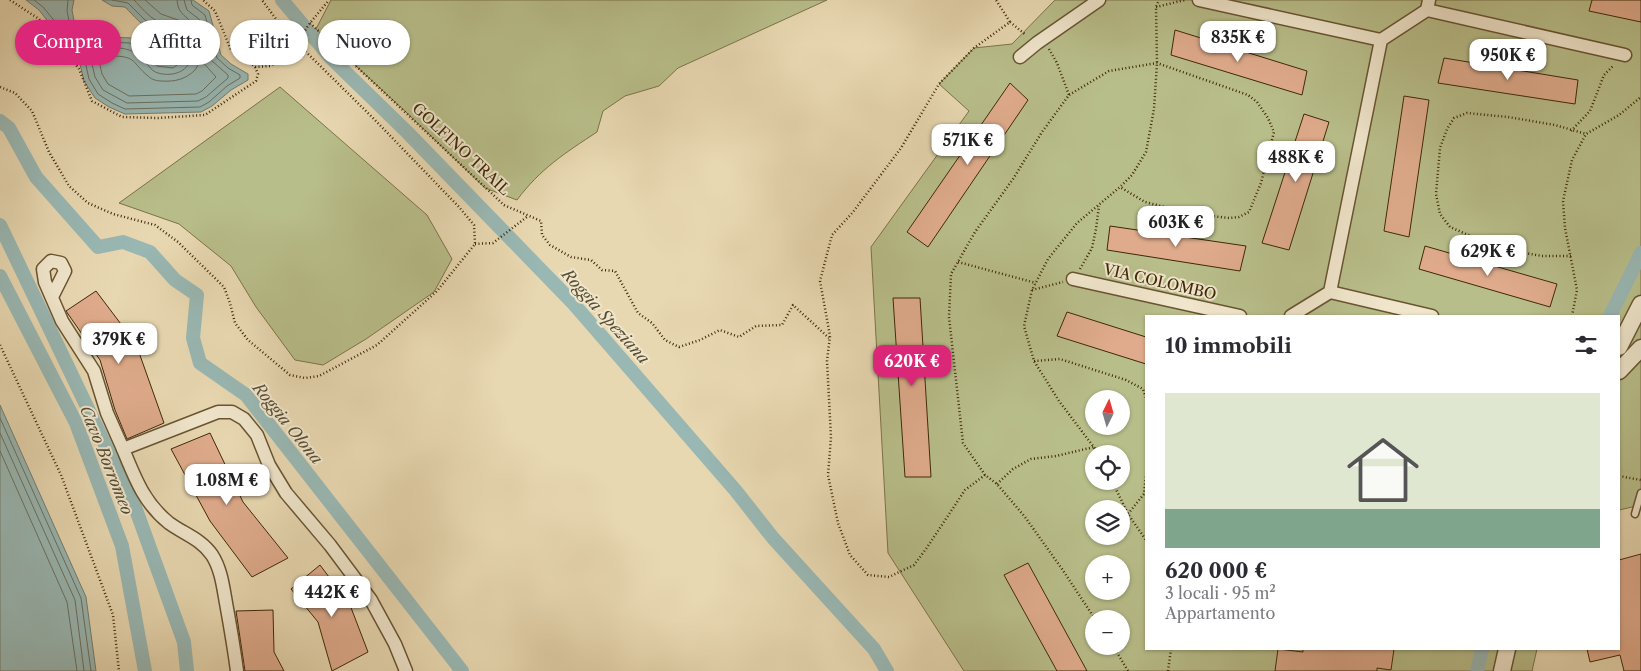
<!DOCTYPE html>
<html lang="it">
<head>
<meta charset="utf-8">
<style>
	body { margin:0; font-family:"Libre Caslon Text",serif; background:#f7f7f7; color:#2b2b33; height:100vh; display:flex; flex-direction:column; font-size:19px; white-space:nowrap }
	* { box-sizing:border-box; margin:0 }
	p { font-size:16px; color:#7c7c81 }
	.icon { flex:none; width:28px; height:28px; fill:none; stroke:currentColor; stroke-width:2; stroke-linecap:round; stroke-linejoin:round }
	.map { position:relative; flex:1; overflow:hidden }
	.details { position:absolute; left:1145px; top:315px; width:475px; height:335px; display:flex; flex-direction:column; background:#fff; border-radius:0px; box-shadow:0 1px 4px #0004 }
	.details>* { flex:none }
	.hud { position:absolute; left:15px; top:20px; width:475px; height:45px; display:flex; gap:10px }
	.needle { width:32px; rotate:5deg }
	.buttons { position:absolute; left:1085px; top:390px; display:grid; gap:10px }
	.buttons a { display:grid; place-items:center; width:45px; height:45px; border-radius:50%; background:#fff; box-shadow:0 1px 4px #0004; font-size:25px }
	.price { position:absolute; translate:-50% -42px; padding:0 11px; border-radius:10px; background:#fff; color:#222; font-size:16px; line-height:32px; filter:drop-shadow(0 1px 2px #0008) }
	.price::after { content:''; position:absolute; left:50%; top:30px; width:15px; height:11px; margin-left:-8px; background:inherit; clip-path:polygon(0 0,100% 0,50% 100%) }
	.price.current { background:#db2777; color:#fff }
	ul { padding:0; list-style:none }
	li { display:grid; align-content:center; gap:10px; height:265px; padding:0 20px }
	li+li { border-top:1px solid #e1e1e2 }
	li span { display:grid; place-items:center; height:155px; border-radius:0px; color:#555 }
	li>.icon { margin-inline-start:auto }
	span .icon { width:90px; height:90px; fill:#fffc; stroke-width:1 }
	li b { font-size:21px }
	h2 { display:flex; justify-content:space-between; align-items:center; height:60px; padding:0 20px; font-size:21px }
	.tag { padding:0 18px; border-radius:22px; background:#fff; box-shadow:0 1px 4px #0004; font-size:18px; line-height:45px }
	.tag.current { background:#db2777; color:#fff }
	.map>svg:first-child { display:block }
	.green { fill:#b8be8a; stroke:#7c7349; fill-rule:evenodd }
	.water { fill:#99b8b4; stroke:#757e6f }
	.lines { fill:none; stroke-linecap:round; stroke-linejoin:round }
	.shore { stroke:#6c705e; stroke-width:1 }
	.canal { stroke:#99b8b4; stroke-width:14 }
	.building { fill:#dfab8c; stroke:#3f2808 }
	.service-casing { stroke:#695432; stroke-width:9 }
	.minor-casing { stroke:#695432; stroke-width:15 }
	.tertiary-casing { stroke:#695432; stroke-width:19 }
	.path { stroke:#3f2808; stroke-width:2.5; stroke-dasharray:1 2.5; stroke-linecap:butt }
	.service { stroke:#f0e6cc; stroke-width:6 }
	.minor { stroke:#f0e6cc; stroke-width:12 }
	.tertiary { stroke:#f0e6cc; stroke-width:16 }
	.labels { text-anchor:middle; stroke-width:4; stroke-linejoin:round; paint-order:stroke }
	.street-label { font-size:15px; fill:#3f2808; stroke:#f0e6cc }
	.water-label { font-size:16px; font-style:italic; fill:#564c33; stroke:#f0e6cc }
</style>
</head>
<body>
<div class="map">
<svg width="1641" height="671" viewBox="0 0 1641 671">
	<rect width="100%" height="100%" fill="#e8d8b1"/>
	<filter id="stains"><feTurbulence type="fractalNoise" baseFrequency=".004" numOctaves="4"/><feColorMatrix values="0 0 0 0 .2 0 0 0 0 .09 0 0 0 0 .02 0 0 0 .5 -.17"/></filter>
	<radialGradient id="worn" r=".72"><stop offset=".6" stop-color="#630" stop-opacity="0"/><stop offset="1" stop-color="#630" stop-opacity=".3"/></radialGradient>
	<g class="green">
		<path d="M 331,0 L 827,0 L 678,68 L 659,86 L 625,96 L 603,111 L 597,132 C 565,153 540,169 517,200 L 485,188 L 407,113 L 316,29 Z"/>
		<path d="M 1055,0 L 1641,0 L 1641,505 L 1619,510 L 1619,316 L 1146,316 L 1146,649 L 1537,649 L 1532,671 L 964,671 L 888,553 L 871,247 L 969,111 L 939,84 L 974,48 L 1012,44 ZM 1094,399 L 1121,399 L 1121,426 L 1094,426 ZM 1094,454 L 1121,454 L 1121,481 L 1094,481 ZM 1094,509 L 1121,509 L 1121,536 L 1094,536 ZM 1094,564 L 1121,564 L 1121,591 L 1094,591 ZM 1094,619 L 1121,619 L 1121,646 L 1094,646 Z"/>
		<path d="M 280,87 L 427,215 L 452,259 L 434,292 L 366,339 L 323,365 L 295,360 L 256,307 L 231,266 L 179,224 L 119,203 Z"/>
	</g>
	<g class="water">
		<path d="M 26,0 L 74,0 L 72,10 L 76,31 L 72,43 L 67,46 L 39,10 Z"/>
		<path d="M 102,0 L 193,0 L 209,11 L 221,55 L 231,64 L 248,74 L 248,80 L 231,90 L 212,106 L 201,112 L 125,114 L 109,107 L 95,98 L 84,81 L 79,60 L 91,47 L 107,37 L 133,38 L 149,49 L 160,62 L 172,63 L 181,57 L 181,45 C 170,36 164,37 153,31 C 142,26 134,16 125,7 L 112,6 Z"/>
		<path d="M 0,405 L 86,597 L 96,671 L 0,671 Z"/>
	</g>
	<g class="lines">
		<g class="shore">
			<path d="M 34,0 L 43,7 L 67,36 L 71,31 L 67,11 L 68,0"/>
			<path d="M 112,0 L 128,3 L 145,20 L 155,27 L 172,32 L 184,41 L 186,45 L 185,59 L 173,68 L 157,66 L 146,53 L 130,43 L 108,42 L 94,51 L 85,61 L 89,79 L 98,94 L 112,103 L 125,109 L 200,107 L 209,102 L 227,86 L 240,78 L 240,75 L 228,68 L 217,58 L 205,15 L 192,5 L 191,0"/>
			<path d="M 134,0 C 141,7 148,16 157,21 C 168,26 183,27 190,39 C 193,42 192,46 192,50 C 193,69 176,78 158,73 C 150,71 147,62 141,57 C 124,43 105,46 92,64 L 95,77 L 103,90 L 127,103 L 198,101 L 206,97 L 228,78 L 228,75 L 211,60 L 199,19 L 187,10 L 184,0"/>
			<path d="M 145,0 L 161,14 L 178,20 L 192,28 L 193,26 C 188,15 178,16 177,0"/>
			<path d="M 112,56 C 137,56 132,63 148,76 C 152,80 157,81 162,81 C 175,82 186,79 195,70 C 197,67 199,63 201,60 L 216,77 L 202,91 L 196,94 L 129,96 L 108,84 L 102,74 L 100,65 Z"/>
			<path d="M 0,418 L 81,598 L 91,671"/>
			<path d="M 0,433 L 75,600 L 84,671"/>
			<path d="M 0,451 L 67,602 L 77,671"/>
		</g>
		<g class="canal">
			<path d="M 282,0 L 331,58 L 407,132 L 572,302 L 736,491 L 773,538 L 874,649 L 887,671"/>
			<path d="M 0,121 L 9,128 L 36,177 L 98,247 L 123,242 L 150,252 L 175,280 L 197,295 L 193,338 L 200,363 L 246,395 L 462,671"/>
			<path d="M 0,225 L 135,507 L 184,642 L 187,671"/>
			<path d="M 0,276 L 76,423 L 122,546 L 145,671"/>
			<path d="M 1610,316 L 1641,253"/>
			<path d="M 1477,671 L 1482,649"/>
		</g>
	</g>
	<g class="building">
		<path d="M 1592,0 L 1641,0 L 1641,22 L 1589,11 Z"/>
		<path d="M 1175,30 L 1307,71 L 1302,95 L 1171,55 Z"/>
		<path d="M 1444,58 L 1578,80 L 1575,104 L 1438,83 Z"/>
		<path d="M 1010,83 L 1028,100 L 928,247 L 907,232 Z"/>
		<path d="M 1404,96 L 1429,100 L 1409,237 L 1384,231 Z"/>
		<path d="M 1304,114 L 1329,122 L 1289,250 L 1262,243 Z"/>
		<path d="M 1110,226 L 1246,246 L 1240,271 L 1107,250 Z"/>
		<path d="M 1425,246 L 1557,284 L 1550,307 L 1419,269 Z"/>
		<path d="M 96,291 L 136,344 L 164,423 L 127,439 L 115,410 L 100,360 L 66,311 Z"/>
		<path d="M 893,298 L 920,298 L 931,477 L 905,477 Z"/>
		<path d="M 1067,312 L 1146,337 L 1146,364 L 1057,336 Z"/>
		<path d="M 210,433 L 243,502 L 288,558 L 252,577 L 210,521 L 171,449 Z"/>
		<path d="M 1641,554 L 1641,671 L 1624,671 L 1620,655 L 1590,662 L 1587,649 L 1619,649 L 1619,560 Z"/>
		<path d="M 1028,563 L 1087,671 L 1057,671 L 1004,575 Z"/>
		<path d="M 320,565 L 350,605 L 368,652 L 332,671 L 318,622 L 291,589 Z"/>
		<path d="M 273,610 L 274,652 L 284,671 L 245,671 L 236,611 Z"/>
		<path d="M 1278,649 L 1303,652 L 1303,649 L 1394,649 L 1391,670 L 1377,668 L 1377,671 L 1275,671 Z"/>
	</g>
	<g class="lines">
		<defs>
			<path id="service" d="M 1635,514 L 1641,493"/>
			<g id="minor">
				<path d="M 1199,0 L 1381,40"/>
				<path d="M 1427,10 L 1625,55"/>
				<path d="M 1020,57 L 1037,43 L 1099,0"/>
				<path d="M 1073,279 L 1240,316"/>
				<path d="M 1330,292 L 1432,316"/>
				<path d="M 52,297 L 65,271 L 61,263 L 51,261 L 43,269 L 45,282 L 62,321 L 94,371 L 107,413 L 123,449"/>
				<path d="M 1291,316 L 1330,292 L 1381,40 L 1427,10 L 1429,0"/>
				<path d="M 237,671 C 234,648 230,625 226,603 C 223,586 221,569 212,555 C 201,539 184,534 169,523 C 144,503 135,478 123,449 L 218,412 L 232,412 L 244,419 L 257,435 L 269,465 L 286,493 L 330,545 L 371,600 L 395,644 L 406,671"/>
			</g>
			<g id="tertiary">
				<path d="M 1619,347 L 1641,304"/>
				<path d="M 1619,371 L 1641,348"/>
				<path d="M 1502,671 L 1507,649"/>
			</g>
		</defs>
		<use href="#service" class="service-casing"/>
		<use href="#minor" class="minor-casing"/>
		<use href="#tertiary" class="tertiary-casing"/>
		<g class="path">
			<path d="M 10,0 L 39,19 L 59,42 L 79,69 L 92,101 L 122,117 L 158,118 L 205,115 L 256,81 L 258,74 L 255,67 L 244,57 L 231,50 L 215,11 L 203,0"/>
			<path d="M 1156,7 L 1185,0"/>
			<path d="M 1010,22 L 1026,35"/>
			<path d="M 310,23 L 504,205 L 541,221 L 542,235 L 550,245 L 571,257 L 591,260 L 602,270 L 615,271 L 638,313 L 652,323 L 665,340 L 679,347 L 700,340 L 720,330 L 739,337 L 756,326 L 782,325 L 793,305 L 829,338"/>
			<path d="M 1049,49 L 1057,63 L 1069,95"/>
			<path d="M 255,67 L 270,66 L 281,61 L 290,53 L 310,23 L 329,0"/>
			<path d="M 0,87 L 15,93 L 32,111 L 49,152 L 69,186 L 88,203 L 113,214 L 155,225 L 178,242 L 224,287 L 230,303 L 235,323 L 248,340 L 290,375 L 305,378 L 319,376 L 377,345 L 437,291 L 475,244 L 474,225 L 459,207 L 373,118 L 297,43 L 276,19 L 262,0"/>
			<path d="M 1571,131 L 1590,111 L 1604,75 L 1614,65"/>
			<path d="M 475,244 L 493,243 L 528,216"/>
			<path d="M 1571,256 L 1542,256 L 1514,251 L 1482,241 L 1450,227 L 1440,214 L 1436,194 L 1440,148 L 1447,129 L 1454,118 L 1467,113 L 1508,117 L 1555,125 L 1586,134"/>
			<path d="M 958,262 L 1036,283"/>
			<path d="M 1080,269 L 1092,248 L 1096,229 L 1099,206"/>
			<path d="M 1032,290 L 1063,282"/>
			<path d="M 1572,316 L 1577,290 L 1565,228 L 1563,201 L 1572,160 L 1586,134 L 1619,115 L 1641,97"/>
			<path d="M 0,345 L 61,475 L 113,615 L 119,671"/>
			<path d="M 1034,361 L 1060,359 L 1126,380 L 1143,389 L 1146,398"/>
			<path d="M 1099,454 L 1059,401 L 1034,361 L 1024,326 L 1032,290 L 1048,259 L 1077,223 L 1120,187 L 1132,175 L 1146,152 L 1154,109 L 1157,63 L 1156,7 L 1159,0"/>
			<path d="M 985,475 L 965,490 L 926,549 L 914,565 L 889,577 L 868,575 L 850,555 L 838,523 L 828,475 L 831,437 L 827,361 L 830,336 L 820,281 L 832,235 L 853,212 L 901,148 L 939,84 L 974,48 L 1010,22 L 996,0"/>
			<path d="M 1619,476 L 1641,480"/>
			<path d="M 1112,481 L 1128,514 L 1146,540"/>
			<path d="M 997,484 L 1013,469 L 1031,459 L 1056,456 L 1094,447"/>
			<path d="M 1128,514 L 1144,494 L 1146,476"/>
			<path d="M 1095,619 L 1062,569 L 1025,517 L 997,484 L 985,475 L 963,443 L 949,317 L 951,274 L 975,232 L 1013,179 L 1042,132 L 1069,95 L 1109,71 L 1157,63 L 1248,95 L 1257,102 L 1268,118 L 1274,132 L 1261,183 L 1249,212 L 1239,217 L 1230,218 L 1191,214 L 1145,202 L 1120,187"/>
			<path d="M 1113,646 L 1128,671"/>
			<path d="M 1168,671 L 1171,649"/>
		</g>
		<use href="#service" class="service"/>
		<use href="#minor" class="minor"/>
		<use href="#tertiary" class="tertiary"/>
	</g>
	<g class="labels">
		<g class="street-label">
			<text transform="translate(461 149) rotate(43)" y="5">GOLFINO TRAIL</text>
			<text transform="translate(1160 282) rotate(13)" y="5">VIA COLOMBO</text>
		</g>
		<g class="water-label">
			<text transform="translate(606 316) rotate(48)" y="6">Roggia Speziana</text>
			<text transform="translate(288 423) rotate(51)" y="6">Roggia Olona</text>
			<text transform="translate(107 460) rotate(68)" y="6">Cavo Borromeo</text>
		</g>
	</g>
	<rect width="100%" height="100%" filter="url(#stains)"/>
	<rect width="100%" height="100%" fill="url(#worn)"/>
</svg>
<div class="buttons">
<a><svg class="needle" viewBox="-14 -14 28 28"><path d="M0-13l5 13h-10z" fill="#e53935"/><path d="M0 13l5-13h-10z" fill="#7c7c81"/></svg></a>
<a><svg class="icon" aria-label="locate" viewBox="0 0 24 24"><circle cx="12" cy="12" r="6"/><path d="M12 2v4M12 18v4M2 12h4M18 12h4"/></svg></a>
<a><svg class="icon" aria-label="layers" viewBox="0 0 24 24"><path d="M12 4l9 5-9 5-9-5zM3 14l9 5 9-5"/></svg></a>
<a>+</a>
<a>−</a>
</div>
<b class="price" style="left:1238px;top:63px">835K €</b>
<b class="price" style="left:1508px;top:81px">950K €</b>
<b class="price" style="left:968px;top:166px">571K €</b>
<b class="price" style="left:1296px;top:183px">488K €</b>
<b class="price" style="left:1176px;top:248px">603K €</b>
<b class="price" style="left:1488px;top:277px">629K €</b>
<b class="price" style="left:119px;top:365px">379K €</b>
<b class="price current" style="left:912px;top:387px">620K €</b>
<b class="price" style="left:227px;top:506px">1.08M €</b>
<b class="price" style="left:332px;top:618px">442K €</b>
<div class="hud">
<a class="tag current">Compra</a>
<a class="tag">Affitta</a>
<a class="tag">Filtri</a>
<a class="tag">Nuovo</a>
</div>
<section class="details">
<h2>10 immobili<svg class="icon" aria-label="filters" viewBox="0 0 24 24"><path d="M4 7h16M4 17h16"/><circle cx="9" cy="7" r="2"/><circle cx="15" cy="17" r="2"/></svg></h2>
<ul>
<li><span style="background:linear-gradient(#dfe7d0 75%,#7fa58c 0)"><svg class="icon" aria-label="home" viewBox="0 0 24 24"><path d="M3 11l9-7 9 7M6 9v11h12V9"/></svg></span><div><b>620 000 €</b><p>3 locali · 95 m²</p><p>Appartamento</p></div></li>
</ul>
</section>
</div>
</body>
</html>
